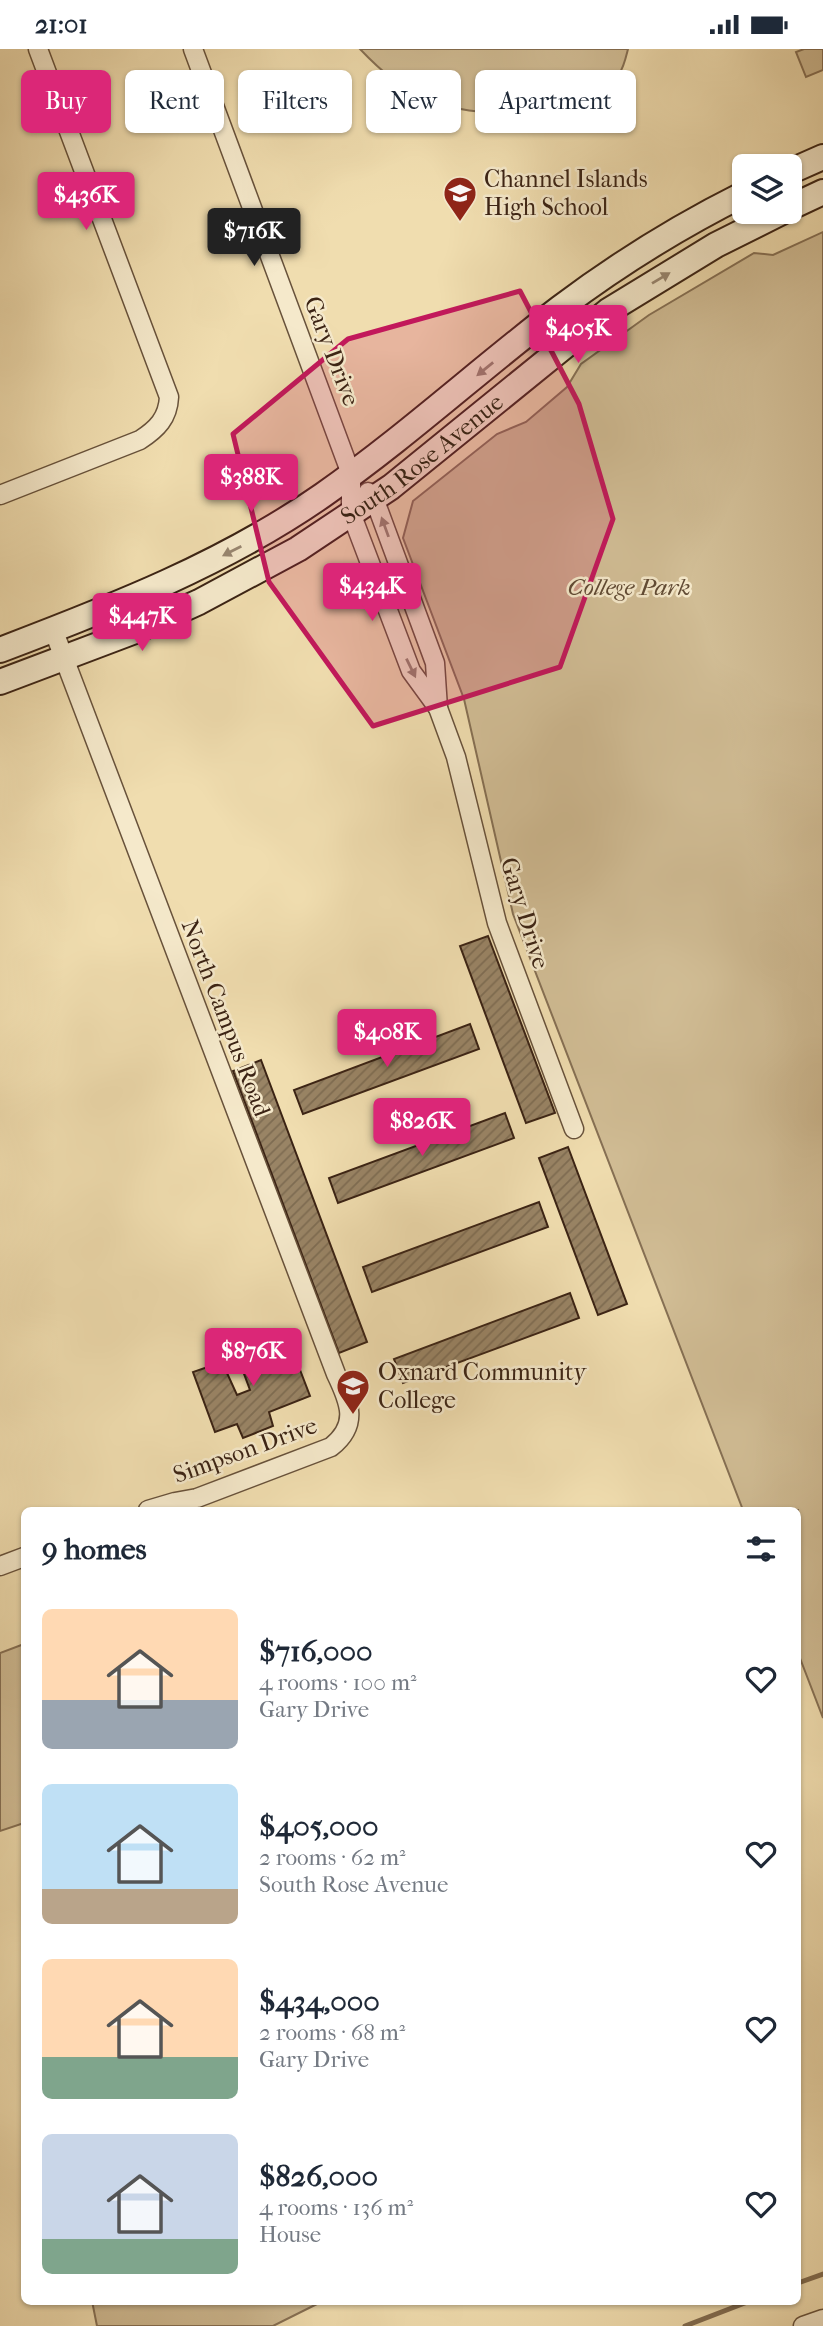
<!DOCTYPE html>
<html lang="en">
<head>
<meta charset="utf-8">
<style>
	body { margin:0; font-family:"IM FELL French Canon",serif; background:#f6f6f7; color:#1f2937; height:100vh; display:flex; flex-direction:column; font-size:26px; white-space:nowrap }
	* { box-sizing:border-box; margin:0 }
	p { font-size:23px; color:#747a83 }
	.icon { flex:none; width:38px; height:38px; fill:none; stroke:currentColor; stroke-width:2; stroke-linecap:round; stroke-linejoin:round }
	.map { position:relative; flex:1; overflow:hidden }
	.side { position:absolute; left:21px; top:1458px; width:780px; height:798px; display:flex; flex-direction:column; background:#fff; border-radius:10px; box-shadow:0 2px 5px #0004 }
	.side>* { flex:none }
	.banner { position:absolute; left:21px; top:21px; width:782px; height:63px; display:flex; gap:14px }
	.fabs { position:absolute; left:732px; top:105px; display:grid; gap:14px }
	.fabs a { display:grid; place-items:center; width:70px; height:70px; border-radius:10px; background:#fff; box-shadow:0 2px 5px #0004; font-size:35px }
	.price { position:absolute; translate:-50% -60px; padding:0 16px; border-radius:7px; background:#db2777; color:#fff; font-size:23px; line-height:46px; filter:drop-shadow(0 2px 4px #0008) }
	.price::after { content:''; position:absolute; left:50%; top:42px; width:21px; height:16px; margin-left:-10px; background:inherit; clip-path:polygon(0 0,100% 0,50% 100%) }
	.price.selected { background:#222; color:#fff }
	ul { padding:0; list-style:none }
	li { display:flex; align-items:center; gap:21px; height:175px; padding:0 21px }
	li span { display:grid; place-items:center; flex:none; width:196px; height:140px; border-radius:10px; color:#555 }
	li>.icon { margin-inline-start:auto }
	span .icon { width:84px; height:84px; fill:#fffc; stroke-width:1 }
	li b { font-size:30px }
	h2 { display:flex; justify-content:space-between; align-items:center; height:84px; padding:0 21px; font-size:30px }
	.tag { padding:0 24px; border-radius:10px; background:#fff; box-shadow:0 2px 5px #0004; font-size:24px; line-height:63px }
	.tag.selected { background:#db2777; color:#fff }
	.status { display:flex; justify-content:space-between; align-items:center; height:49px; padding:0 35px; background:#fff; direction:ltr }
	.status svg { height:19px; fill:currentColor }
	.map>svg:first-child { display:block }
	.park { fill:#d1bd95; stroke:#867054; stroke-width:2 }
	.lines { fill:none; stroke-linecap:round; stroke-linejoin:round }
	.stream { stroke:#826d51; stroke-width:5 }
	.building { fill:url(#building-hatch); stroke:#3b2314; stroke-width:2 }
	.street-casing { stroke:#68523b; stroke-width:21 }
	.secondary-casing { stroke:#3b2314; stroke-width:28 }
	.street { stroke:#f5e9cb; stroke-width:18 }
	.secondary { stroke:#f5e9cb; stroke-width:24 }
	.oneway { fill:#988670 }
	.marked { fill:#c2185b; fill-opacity:0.2; stroke:#c2185b; stroke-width:5; stroke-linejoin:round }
	.labels { text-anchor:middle; stroke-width:5; stroke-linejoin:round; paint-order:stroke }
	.poi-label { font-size:24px; fill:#3b2314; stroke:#f5e9cb; text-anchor:start }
	.street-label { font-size:24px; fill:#3b2314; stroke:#f5e9cb }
	.park-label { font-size:24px; font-style:italic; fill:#604a34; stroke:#f5e9cb }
</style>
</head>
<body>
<div class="status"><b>21:01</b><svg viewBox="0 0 49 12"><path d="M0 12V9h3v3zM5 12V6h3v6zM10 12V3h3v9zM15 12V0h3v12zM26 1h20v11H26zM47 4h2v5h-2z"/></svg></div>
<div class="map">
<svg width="823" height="2277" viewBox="0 0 823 2277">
	<defs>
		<pattern id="building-hatch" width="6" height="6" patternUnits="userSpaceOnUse" patternTransform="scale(1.75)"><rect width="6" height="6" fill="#998465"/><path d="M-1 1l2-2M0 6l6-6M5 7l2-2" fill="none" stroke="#7e6c52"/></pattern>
	</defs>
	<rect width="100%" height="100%" fill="#f0ddaf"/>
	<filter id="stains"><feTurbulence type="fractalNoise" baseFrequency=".00286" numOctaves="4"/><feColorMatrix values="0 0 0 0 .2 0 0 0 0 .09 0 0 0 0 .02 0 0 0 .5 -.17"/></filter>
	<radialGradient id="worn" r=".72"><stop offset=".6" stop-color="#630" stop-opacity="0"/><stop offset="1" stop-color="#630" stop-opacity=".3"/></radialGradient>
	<g class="park">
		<path d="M 360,0 L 628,0 C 626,8 624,18 619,25 C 585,74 471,71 423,49 C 399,38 378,19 360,0 Z"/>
		<path d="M 804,0 L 823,0 L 823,21 L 806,28 L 796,3 Z"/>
		<path d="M 823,183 L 823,1669 L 798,1604 L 798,1461 L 743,1461 L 513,865 L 464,650 L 403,489 L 413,452 L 497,385 L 526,373 L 567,338 L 581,315 L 649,266 L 754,204 L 773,206 Z"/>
		<path d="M 24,1595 L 24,1774 L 0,1782 L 0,1604 Z"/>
		<path d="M 92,2252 L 323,2252 L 273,2277 L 97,2277 Z"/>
	</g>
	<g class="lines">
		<g class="stream">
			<path d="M 798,2234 L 823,2225"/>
			<path d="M 685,2277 L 750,2252"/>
		</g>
	</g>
	<g class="building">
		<path d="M 488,887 L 555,1064 L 526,1074 L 460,897 Z"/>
		<path d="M 470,975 L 479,1000 L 303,1065 L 294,1041 Z"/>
		<path d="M 261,1011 L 367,1293 L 339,1304 L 233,1022 Z"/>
		<path d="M 505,1064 L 514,1089 L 338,1154 L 329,1129 Z"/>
		<path d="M 568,1098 L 627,1255 L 598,1266 L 539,1109 Z"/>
		<path d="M 539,1153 L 548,1178 L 372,1243 L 363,1218 Z"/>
		<path d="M 570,1244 L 579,1269 L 403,1334 L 394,1310 Z"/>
		<path d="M 287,1287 L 310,1347 L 269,1363 L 273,1377 L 243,1389 L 237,1375 L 215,1383 L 193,1323 L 222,1313 L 237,1346 L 250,1341 L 237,1306 Z"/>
	</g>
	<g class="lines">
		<defs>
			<g id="street">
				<path d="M 193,0 L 351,425 L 351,464 L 411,622 L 438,659 L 456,708 L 497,874 L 574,1080"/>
				<path d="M 368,443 L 374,449 L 435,614 L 438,659"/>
				<path d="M 0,446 L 140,391 C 157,380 168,369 169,348 L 38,0"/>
				<path d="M 53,580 L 336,1325 C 350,1354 359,1376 331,1398 L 197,1449 L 175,1453 L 148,1461"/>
				<path d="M 0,1517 L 24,1508"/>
				<path d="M 803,2277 L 823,2270"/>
			</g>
			<g id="secondary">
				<path d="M 789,123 L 823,108"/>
				<path d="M 789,159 L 823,143"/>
				<path d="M 0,601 C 113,558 224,515 323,446 C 406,388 480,320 560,259 C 617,216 680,177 744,145"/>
				<path id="s1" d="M 0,633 L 135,582 L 199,553 L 298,500 L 391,438 L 608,262 L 716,196 L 782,163"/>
			</g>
		</defs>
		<use href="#street" class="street-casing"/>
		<use href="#secondary" class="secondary-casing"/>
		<use href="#street" class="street"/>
		<use href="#secondary" class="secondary"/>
	</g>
	<defs><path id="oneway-solid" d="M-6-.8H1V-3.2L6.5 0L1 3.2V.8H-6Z" transform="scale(1.75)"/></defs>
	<g class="oneway">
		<use href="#oneway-solid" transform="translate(661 229) rotate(-31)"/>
		<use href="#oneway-solid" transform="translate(485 320) rotate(141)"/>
		<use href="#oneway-solid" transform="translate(385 478) rotate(-110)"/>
		<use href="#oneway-solid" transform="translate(232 502) rotate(153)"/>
		<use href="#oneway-solid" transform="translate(411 619) rotate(64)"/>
	</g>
	<path class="marked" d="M 520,242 L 579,355 L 613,470 L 560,618 L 373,677 L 269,533 L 233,385 L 348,290 Z"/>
	<defs>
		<symbol id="school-pin" viewBox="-11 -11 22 30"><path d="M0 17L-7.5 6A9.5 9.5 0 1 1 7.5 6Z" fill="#8f2418" stroke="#f5e9cb"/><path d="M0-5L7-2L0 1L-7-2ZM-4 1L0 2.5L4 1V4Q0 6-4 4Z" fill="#fff"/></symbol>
		<symbol id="university-pin" viewBox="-11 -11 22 30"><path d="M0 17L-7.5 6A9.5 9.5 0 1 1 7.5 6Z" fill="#8f2418" stroke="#f5e9cb"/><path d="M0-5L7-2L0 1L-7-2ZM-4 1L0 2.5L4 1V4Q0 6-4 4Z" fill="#fff"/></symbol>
	</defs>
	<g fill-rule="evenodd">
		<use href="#school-pin" x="441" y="125" width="38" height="52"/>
		<use href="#university-pin" x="334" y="1318" width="38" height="52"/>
	</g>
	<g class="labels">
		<g class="poi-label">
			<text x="484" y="138">Channel Islands<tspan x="484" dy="28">High School</tspan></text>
			<text x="378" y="1331">Oxnard Community<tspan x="378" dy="28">College</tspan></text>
		</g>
		<g class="street-label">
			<text transform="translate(332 302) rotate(69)" y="8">Gary Drive</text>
			<text dy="8" stroke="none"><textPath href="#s1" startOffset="480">South Rose Avenue</textPath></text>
			<text transform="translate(525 864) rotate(73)" y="8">Gary Drive</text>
			<text transform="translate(226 969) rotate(69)" y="8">North Campus Road</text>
			<text transform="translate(245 1401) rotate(-20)" y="8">Simpson Drive</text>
		</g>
		<g class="park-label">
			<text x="629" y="546">College Park</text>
		</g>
	</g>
	<rect width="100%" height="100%" filter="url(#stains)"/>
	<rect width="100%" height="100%" fill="url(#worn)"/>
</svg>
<div class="fabs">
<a><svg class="icon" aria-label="layers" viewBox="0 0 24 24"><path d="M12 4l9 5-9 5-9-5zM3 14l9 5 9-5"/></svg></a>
</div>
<b class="price" style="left:86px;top:183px">$436K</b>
<b class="price selected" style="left:254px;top:219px">$716K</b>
<b class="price" style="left:578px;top:316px">$405K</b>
<b class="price" style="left:251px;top:465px">$388K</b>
<b class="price" style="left:372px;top:574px">$434K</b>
<b class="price" style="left:142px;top:604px">$447K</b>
<b class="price" style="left:387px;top:1020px">$408K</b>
<b class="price" style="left:422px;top:1109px">$826K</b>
<b class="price" style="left:253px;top:1339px">$876K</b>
<div class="banner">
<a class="tag selected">Buy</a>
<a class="tag">Rent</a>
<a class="tag">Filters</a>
<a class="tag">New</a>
<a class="tag">Apartment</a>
</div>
<section class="side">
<h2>9 homes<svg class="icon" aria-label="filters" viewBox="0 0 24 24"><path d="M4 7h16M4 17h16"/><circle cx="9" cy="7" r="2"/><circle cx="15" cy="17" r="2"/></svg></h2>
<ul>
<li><span style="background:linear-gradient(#ffd9b3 65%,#9aa5b1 0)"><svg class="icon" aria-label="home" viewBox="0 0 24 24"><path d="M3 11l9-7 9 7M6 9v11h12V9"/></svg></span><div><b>$716,000</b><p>4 rooms · 100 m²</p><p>Gary Drive</p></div><svg class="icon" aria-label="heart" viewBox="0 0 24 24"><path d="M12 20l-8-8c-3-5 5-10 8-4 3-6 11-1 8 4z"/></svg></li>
<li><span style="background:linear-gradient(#bfe0f5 75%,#b9a48a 0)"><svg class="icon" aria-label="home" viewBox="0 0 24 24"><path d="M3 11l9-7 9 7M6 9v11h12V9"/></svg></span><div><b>$405,000</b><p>2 rooms · 62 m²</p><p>South Rose Avenue</p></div><svg class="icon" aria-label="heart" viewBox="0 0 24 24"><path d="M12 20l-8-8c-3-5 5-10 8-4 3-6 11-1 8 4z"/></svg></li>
<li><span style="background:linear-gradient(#ffd9b3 70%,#7fa58c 0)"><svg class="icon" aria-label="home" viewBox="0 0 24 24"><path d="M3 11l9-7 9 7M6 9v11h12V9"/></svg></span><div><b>$434,000</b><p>2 rooms · 68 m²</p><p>Gary Drive</p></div><svg class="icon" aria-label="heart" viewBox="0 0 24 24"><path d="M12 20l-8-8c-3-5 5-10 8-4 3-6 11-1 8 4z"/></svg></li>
<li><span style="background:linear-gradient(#c9d6e8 75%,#7fa58c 0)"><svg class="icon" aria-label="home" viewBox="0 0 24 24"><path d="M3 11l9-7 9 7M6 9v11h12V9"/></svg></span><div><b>$826,000</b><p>4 rooms · 136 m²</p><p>House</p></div><svg class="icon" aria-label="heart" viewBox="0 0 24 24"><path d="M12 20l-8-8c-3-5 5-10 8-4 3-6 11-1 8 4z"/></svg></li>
</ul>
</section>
</div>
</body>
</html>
